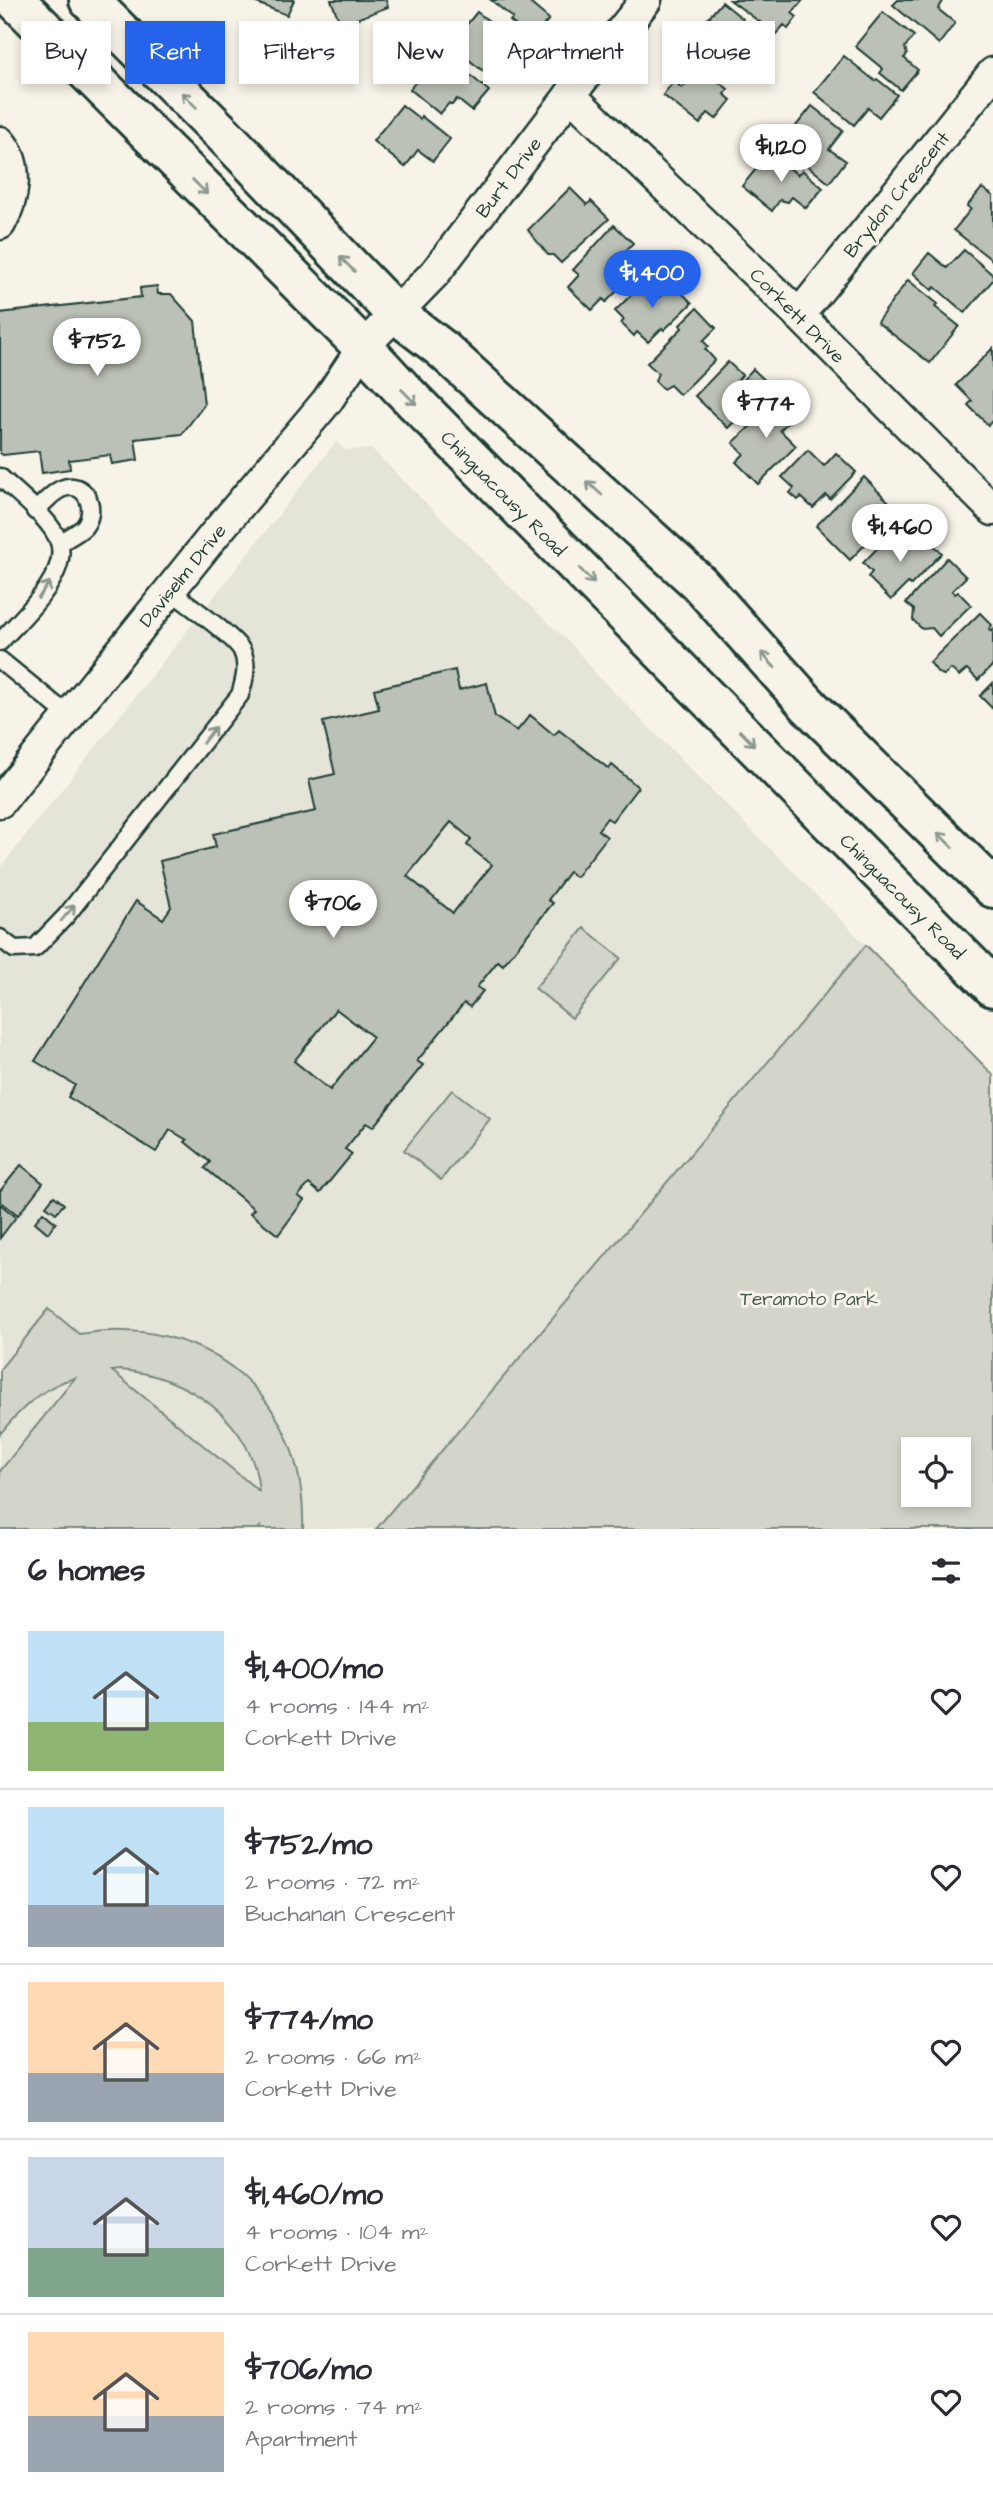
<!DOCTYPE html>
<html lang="en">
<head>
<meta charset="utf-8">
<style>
	body { margin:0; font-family:"Architects Daughter",sans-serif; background:#f2f2f3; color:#2b2b33; height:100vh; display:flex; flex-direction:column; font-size:26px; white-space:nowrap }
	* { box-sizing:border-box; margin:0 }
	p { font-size:23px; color:#7c7c81 }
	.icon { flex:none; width:38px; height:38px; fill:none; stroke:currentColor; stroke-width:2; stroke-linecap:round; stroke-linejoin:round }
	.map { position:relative; height:1529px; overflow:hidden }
	.sheet { display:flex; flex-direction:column; background:#fff; flex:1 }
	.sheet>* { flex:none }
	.hud { position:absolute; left:21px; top:21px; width:952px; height:63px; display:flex; gap:14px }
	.buttons { position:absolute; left:901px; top:1437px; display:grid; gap:14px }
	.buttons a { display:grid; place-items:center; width:70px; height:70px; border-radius:0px; background:#fff; box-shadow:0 4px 10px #0003; font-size:35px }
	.price { position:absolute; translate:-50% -60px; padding:0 16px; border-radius:24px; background:#fff; color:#222; font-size:23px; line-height:46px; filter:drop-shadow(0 2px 4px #0008) }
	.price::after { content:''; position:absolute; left:50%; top:42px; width:21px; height:16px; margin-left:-10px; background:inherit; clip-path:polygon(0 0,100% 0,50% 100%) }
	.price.current { background:#2563eb; color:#fff }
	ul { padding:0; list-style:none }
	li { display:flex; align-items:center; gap:21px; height:175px; padding:0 28px }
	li+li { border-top:2px solid #e1e1e2 }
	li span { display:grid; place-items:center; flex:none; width:196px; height:140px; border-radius:0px; color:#555 }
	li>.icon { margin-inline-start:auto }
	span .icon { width:84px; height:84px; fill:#fffc; stroke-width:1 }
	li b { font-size:30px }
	h2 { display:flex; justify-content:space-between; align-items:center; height:84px; padding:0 28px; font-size:30px }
	.pill { padding:0 24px; border-radius:0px; background:#fff; box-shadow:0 4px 10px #0003; font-size:24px; line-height:63px }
	.pill.current { background:#2563eb; color:#fff }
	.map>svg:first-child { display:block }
	.built { fill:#e5e4d9 }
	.green { fill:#d3d5ca; stroke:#79897f; stroke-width:2; fill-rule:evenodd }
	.building { fill:#bbc1b6; stroke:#1f3d34; stroke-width:2; fill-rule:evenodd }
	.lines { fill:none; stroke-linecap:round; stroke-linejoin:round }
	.lane-casing { stroke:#1f3d34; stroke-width:21 }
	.street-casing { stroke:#1f3d34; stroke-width:35 }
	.secondary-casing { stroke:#1f3d34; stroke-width:44 }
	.lane { stroke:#f7f3e8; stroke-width:16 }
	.street { stroke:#f7f3e8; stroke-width:30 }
	.secondary { stroke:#f7f3e8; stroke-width:38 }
	.oneway { stroke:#8b988e }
	.labels { text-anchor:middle; stroke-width:6; stroke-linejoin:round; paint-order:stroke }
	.street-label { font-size:19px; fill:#1f3d34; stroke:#f7f3e8 }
	.park-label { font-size:19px; fill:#435b52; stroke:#f7f3e8 }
</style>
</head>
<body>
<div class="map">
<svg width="993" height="1529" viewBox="0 0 993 1529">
	<rect width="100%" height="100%" fill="#f7f3e8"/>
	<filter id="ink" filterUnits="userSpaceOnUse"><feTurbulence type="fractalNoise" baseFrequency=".0143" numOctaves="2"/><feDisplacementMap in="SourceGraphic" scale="14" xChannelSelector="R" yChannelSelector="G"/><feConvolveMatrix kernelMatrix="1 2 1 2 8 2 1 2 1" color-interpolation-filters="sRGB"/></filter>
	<g filter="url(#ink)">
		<path class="built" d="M 336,442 L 345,450 L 372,449 L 509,586 L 572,645 L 598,676 L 866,945 L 376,1529 L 0,1529 L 0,868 Z"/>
		<g class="green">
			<path d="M 584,928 L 621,958 L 572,1018 L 535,988 Z"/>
			<path d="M 866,945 L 993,1075 L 993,1529 L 376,1529 ZM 914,1449 L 959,1449 L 959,1494 L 914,1494 Z"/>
			<path d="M 452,1090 L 490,1119 L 441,1180 L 404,1150 Z"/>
			<path d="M 49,1309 L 79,1334 C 208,1313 307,1398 303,1529 L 260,1529 L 260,1527 L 258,1529 L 0,1529 L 0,1471 L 75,1378 C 45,1385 20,1409 0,1434 L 0,1369 ZM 121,1370 C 186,1375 253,1420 259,1491 L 112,1371 Z"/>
		</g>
		<g class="building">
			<path d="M 249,0 L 294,0 L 287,15 Z"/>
			<path d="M 331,0 L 386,0 L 388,7 L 341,25 Z"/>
			<path d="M 491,0 L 532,0 L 530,3 L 549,19 L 532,39 L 510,21 L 513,18 Z"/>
			<path d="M 730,0 L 803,0 L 792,13 L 797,17 L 788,29 L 784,25 L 776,34 Z"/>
			<path d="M 898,0 L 944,0 L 938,9 L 955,23 L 939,44 L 893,5 Z"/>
			<path d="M 722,2 L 743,19 L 740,24 L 763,43 L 750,59 L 754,63 L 745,74 L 740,71 L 735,77 L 697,46 L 709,31 L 721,41 L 723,39 L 704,23 Z"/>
			<path d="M 477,12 L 505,33 L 509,28 L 528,44 L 510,66 L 495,53 L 492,57 L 497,61 L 487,74 L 450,45 Z"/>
			<path d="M 883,12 L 914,36 L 905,47 L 907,55 L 904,58 L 918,70 L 901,90 L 880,73 L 883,69 L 855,46 Z"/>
			<path d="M 684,47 L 706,64 L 702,69 L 728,89 L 724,94 L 731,100 L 716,119 L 708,113 L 700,124 L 663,95 L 674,81 L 682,88 L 686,83 L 667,68 Z"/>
			<path d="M 437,55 L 467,80 L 470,75 L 489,91 L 472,111 L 457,99 L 452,105 L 449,103 L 440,114 L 410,89 Z"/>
			<path d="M 844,56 L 875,81 L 877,79 L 897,95 L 879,117 L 868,108 L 854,125 L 814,92 Z"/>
			<path d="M 402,105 L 420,119 L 421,116 L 450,139 L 433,161 L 418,150 L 405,167 L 373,141 Z"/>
			<path d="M 812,106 L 843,131 L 829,149 L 846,161 L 829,183 L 798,158 L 800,156 L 783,142 Z"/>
			<path d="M 770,152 L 798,175 L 802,170 L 823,188 L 806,208 L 792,197 L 788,202 L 780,200 L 772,211 L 742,186 Z"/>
			<path d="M 570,188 L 587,205 L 591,201 L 609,219 L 561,263 L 553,255 L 548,255 L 528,230 Z"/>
			<path d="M 982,188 L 993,196 L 993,261 L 954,230 L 971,209 L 967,206 Z"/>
			<path d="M 614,225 L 633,243 L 616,261 L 618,263 L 627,255 L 640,268 L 606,302 L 603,299 L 592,310 L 568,287 L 579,275 L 573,270 Z"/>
			<path d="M 964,250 L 993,275 L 993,280 L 965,313 L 935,287 L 932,290 L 913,273 L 929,253 L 947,268 Z"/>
			<path d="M 908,280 L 938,304 L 935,307 L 959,326 L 930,363 L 877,322 Z"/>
			<path d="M 644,282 L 659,297 L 672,283 L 692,303 L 664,330 L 662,328 L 648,342 L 637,332 L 634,336 L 621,323 L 624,320 L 615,311 Z"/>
			<path d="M 157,286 L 158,294 L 171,294 L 195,321 L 204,405 L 182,434 L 135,439 L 138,460 L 112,464 L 110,455 L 69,460 L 70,469 L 42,473 L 39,451 L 3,455 L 0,453 L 0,313 L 141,297 L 140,288 Z"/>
			<path d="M 697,308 L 716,328 L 703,341 L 708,346 L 705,349 L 715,360 L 680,395 L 670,385 L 663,389 L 655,381 L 658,373 L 647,363 L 682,328 L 680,325 Z"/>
			<path d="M 993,348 L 993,420 L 988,425 L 968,405 L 972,401 L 956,385 Z"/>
			<path d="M 728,362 L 742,375 L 738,380 L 741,382 L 753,369 L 773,388 L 745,417 L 742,414 L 728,428 L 695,396 Z"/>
			<path d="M 779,394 L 798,413 L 780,430 L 796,446 L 758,484 L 736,462 L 744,454 L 733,443 L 763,414 L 760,411 Z"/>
			<path d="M 808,450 L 824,466 L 836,453 L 856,472 L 830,499 L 826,495 L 813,508 L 801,497 L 798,500 L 790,493 L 794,488 L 782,477 Z"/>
			<path d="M 864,477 L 898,511 L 850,560 L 816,526 Z"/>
			<path d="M 922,534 L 942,553 L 911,585 L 908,583 L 891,600 L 868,577 L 872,572 L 863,563 L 890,535 L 906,551 Z"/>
			<path d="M 947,558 L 966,577 L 952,591 L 955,594 L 958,592 L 971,605 L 939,636 L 932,628 L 922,629 L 913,620 L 914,610 L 906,603 Z"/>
			<path d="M 980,613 L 992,625 L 989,629 L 991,631 L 993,629 L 993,665 L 978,680 L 967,669 L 959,676 L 951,669 L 944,675 L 938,673 L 930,662 Z"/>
			<path d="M 455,670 L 459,690 L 487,683 L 495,717 L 517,731 L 530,715 L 554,735 L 559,730 L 609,769 L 612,765 L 638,787 L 612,821 L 607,818 L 598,830 L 607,837 L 576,877 L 569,872 L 548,900 L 553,903 L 503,965 L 498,961 L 477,987 L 483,991 L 470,1007 L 464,1003 L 417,1061 L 423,1065 L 373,1127 L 366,1123 L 345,1149 L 352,1154 L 320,1193 L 309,1184 L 298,1196 L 304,1200 L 278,1235 L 250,1213 L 254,1209 L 205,1168 L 210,1162 L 185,1142 L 187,1140 L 170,1130 L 156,1152 L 68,1097 L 75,1085 L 35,1061 L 136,901 L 163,919 L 171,907 L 160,861 L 216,847 L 213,834 L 316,811 L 309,780 L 335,774 L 323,722 L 379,709 L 374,689 ZM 451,822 L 471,839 L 467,845 L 492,865 L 453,913 L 407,876 ZM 336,1009 L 373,1037 L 330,1090 L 294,1061 Z"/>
			<path d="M 993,683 L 993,709 L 980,696 Z"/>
			<path d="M 21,1165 L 43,1183 L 18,1215 L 0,1201 L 0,1191 Z"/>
			<path d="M 54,1196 L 64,1204 L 56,1213 L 46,1206 Z"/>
			<path d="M 0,1204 L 16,1217 L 0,1238 Z"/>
			<path d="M 43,1212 L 56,1223 L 48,1233 L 35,1222 Z"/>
		</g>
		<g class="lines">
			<defs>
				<g id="lane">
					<path d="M 0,477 C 17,493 52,520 59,542 C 70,576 20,619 0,642"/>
					<path d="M 35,511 C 43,504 52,493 61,489 C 85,478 99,509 84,527 C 78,533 67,538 60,543"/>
					<path d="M 0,660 L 69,716"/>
					<path d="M 0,938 L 14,949 L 35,948 L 66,916 L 240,695 C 244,682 249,665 242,651 C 236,638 184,601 169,590"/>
				</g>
				<g id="street">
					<path d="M 570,95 L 799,315 L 993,510"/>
					<path d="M 0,142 C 20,166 14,199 0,224"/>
					<path d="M 799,315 L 993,73"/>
					<path d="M 0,802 L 215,534 L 327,401 L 363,347 L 435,273 L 570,95 L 646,0"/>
				</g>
				<g id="secondary">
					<path d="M 15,0 L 363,347 L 401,388 L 993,987"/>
					<path d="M 89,0 L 227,138 L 395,313 L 442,349 L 699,583 L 809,706 L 993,888"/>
				</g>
			</defs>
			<use href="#lane" class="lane-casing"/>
			<use href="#street" class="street-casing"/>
			<use href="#secondary" class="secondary-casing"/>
			<use href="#lane" class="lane"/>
			<use href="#street" class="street"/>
			<use href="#secondary" class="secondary"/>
		</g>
		<defs><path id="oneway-shaft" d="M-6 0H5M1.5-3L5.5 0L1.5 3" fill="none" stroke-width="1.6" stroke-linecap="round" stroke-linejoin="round" transform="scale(1.75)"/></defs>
		<g class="oneway">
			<use href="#oneway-shaft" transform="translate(189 100) rotate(-135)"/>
			<use href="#oneway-shaft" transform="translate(200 187) rotate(45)"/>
			<use href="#oneway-shaft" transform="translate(347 264) rotate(-135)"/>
			<use href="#oneway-shaft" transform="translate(409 397) rotate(45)"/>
			<use href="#oneway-shaft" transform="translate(594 488) rotate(-138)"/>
			<use href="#oneway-shaft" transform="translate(587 576) rotate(45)"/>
			<use href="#oneway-shaft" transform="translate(44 590) rotate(-55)"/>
			<use href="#oneway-shaft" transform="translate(768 660) rotate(-132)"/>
			<use href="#oneway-shaft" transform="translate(209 735) rotate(-52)"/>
			<use href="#oneway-shaft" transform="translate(747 738) rotate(45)"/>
			<use href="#oneway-shaft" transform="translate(945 840) rotate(-135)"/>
			<use href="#oneway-shaft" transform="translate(68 913) rotate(-49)"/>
		</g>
	</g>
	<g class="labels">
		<g class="street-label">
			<text transform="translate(508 177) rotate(-53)" y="7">Burt Drive</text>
			<text transform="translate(896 194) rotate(-51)" y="7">Brydon Crescent</text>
			<text transform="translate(798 315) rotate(45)" y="7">Corkett Drive</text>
			<text transform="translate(504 493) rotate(45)" y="7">Chinguacousy Road</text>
			<text transform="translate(182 575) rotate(-51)" y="7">Daviselm Drive</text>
			<text transform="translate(903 896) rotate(45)" y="7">Chinguacousy Road</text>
		</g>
		<g class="park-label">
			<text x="809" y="1305">Teramoto Park</text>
		</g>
	</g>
</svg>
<div class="buttons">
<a><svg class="icon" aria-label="locate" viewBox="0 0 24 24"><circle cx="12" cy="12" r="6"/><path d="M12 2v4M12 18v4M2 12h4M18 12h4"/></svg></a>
</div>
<b class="price" style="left:781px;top:184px">$1,120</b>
<b class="price current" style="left:652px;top:310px">$1,400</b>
<b class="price" style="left:97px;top:378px">$752</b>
<b class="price" style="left:766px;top:440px">$774</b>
<b class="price" style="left:900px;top:564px">$1,460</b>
<b class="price" style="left:333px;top:940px">$706</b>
<div class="hud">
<a class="pill">Buy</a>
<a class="pill current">Rent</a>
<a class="pill">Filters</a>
<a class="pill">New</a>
<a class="pill">Apartment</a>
<a class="pill">House</a>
</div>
</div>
<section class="sheet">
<h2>6 homes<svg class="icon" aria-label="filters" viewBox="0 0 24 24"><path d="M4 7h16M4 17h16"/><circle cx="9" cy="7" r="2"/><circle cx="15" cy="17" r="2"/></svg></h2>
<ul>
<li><span style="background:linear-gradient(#bfe0f5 65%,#8fb573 0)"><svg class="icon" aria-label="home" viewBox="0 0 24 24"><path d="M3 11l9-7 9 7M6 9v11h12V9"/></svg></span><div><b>$1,400/mo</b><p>4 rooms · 144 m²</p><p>Corkett Drive</p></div><svg class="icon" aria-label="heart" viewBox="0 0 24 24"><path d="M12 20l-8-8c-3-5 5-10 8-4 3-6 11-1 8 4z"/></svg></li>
<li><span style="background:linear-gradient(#bfe0f5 70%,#9aa5b1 0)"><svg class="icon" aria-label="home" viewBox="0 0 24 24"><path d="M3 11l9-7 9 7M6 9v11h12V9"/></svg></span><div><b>$752/mo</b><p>2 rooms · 72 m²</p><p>Buchanan Crescent</p></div><svg class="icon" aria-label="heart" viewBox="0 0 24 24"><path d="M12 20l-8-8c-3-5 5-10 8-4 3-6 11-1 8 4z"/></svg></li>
<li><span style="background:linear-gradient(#ffd9b3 65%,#9aa5b1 0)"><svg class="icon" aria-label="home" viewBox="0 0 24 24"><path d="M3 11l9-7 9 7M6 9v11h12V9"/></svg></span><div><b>$774/mo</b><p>2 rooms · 66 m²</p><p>Corkett Drive</p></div><svg class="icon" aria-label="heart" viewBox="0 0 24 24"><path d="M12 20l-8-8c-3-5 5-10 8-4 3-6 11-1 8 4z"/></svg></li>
<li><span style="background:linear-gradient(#c9d6e8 65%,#7fa58c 0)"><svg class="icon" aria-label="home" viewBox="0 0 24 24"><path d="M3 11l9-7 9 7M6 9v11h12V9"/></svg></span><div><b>$1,460/mo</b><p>4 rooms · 104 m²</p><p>Corkett Drive</p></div><svg class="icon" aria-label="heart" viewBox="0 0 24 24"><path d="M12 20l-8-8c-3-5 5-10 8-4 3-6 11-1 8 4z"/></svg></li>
<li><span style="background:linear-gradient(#ffd9b3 60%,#9aa5b1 0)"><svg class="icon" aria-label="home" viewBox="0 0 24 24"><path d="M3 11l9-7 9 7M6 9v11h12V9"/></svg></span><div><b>$706/mo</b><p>2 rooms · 74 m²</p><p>Apartment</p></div><svg class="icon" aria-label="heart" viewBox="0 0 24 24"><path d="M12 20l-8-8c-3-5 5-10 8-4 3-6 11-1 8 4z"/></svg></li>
</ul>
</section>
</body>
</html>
